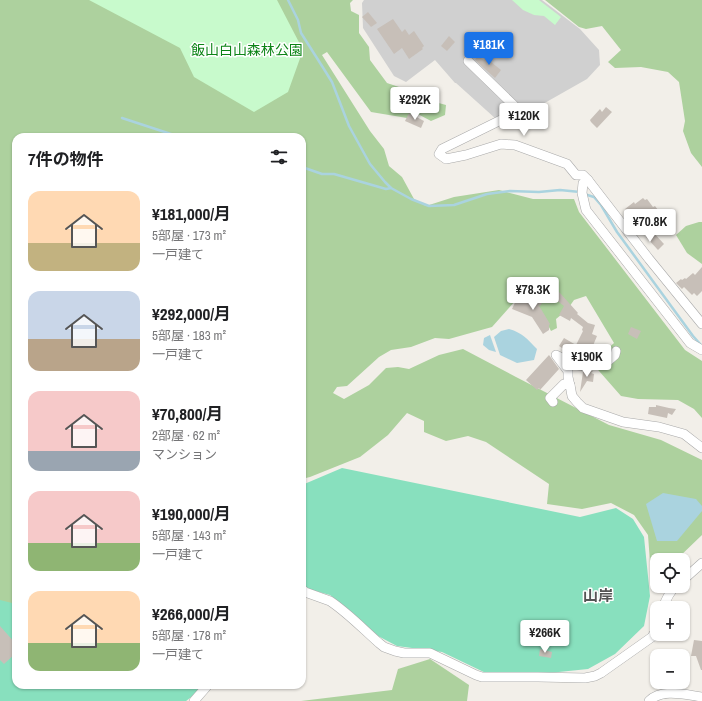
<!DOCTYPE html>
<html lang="ja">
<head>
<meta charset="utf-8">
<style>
	body { margin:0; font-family:"Archivo Narrow","Noto Sans JP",sans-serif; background:#f2f2f2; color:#202124; height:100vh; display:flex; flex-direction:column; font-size:15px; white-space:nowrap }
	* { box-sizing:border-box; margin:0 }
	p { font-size:13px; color:#757577 }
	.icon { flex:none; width:22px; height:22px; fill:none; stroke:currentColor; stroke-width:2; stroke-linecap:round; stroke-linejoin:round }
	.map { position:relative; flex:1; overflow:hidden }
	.drawer { position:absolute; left:12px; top:133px; width:294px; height:556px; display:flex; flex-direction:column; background:#fff; border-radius:12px; box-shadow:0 1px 3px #0004 }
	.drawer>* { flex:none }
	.controls { position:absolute; left:650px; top:553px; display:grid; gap:8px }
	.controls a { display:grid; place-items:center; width:40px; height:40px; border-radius:8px; background:#fff; box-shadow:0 1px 3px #0004; font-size:20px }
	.price { position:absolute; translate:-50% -34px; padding:0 9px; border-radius:4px; background:#fff; color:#222; font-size:13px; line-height:26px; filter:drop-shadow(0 1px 2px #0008) }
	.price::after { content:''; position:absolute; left:50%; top:24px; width:12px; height:9px; margin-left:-6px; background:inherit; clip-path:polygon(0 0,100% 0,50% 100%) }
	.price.current { background:#1a73e8; color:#fff }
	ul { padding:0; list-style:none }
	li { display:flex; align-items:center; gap:12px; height:100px; padding:0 16px }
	li span { display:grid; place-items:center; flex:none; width:112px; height:80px; border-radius:12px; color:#555 }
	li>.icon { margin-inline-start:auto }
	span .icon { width:48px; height:48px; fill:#fffc; stroke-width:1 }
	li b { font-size:17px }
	h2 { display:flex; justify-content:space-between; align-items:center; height:48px; padding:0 16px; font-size:17px }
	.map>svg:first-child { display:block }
	.religious { fill:#d0d0d0 }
	.forest { fill:#add19e }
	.park { fill:#c8facc }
	.pitch { fill:#88e0be }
	.water { fill:#aad3df }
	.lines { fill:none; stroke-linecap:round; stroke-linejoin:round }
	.stream { stroke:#aad3df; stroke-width:2.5 }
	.building { fill:#c7bfb8 }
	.street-casing { stroke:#a9a9a9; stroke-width:10 }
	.street { stroke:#fff; stroke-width:9 }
	.labels { text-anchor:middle; stroke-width:3; stroke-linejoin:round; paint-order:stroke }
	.park-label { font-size:14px; fill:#0c8416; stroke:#fff }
	.neighbourhood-label { font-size:15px; font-weight:bold; fill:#555; stroke:#fff }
</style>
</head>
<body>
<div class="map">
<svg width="702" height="701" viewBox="0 0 702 701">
	<rect width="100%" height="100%" fill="#f2efe9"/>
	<path class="religious" d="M 364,0 L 542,0 L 580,29 L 599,50 L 600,65 L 587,79 L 527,113 L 509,111 L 496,119 L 456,83 L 455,83 L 435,60 L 406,82 L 394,76 L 363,28 L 362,3 Z"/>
	<g class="forest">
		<path d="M 0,0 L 353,0 L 350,3 L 351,11 L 359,15 L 359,33 L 369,47 L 370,60 L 387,83 L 402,88 L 413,96 L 446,105 L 445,115 L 431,121 L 414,112 L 407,118 L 371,112 L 327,52 L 322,55 L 370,131 L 384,149 L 389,166 L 402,177 L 414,199 L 426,206 L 454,197 L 499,190 L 533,199 L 574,199 L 579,212 L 685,350 L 702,361 L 702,418 L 694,409 L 678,400 L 638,399 L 621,396 L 592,363 L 614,343 L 586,296 L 574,300 L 567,310 L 556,319 L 557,328 L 551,331 L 533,296 L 515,301 L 492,327 L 449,339 L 435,338 L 411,347 L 391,350 L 379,357 L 347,386 L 337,387 L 333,393 L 344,399 L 369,385 L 386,368 L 398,367 L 409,369 L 439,355 L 463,349 L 516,377 L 609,425 L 661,440 L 702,460 L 702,535 L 676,560 L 657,560 L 657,575 L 651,576 L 648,535 L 634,515 L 611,503 L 582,509 L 547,504 L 549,484 L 486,442 L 468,436 L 446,441 L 424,432 L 424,421 L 407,413 L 388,435 L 360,457 L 310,477 L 302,479 L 302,137 L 16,137 L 16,620 L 0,614 Z"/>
		<path d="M 545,0 L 702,0 L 702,167 L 691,153 L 683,131 L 685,121 L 679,82 L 668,72 L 641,67 L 615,68 L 608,62 L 621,50 L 602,26 L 586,29 L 579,27 Z"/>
		<path d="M 699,222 L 702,222 L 702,264 L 687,253 L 676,235 L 686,226 Z"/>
		<path d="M 430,659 L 469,685 L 467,701 L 301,701 L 392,690 L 398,669 Z"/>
	</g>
	<g class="park">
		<path d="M 89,0 L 277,0 L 303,50 L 288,92 L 254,112 L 194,77 L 180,48 Z"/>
		<path d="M 512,0 L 539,0 L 561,17 L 555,25 L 544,16 L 534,15 L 523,10 Z"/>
	</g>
	<g class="pitch">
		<path d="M 342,468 L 580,517 L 616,508 L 633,519 L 644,537 L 650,596 L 644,626 L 615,654 L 588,669 L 549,673 L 490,675 L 442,652 L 397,646 L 378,636 L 354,614 L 330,595 L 308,589 L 302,583 L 302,485 Z"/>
		<path d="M 0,600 L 16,604 L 16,685 L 202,685 L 198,692 L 186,701 L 0,701 Z"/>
	</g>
	<g class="water">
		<path d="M 509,329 C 523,333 527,339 537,349 L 534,360 L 517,363 L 500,355 L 494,337 L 501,331 Z"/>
		<path d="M 490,335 L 496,352 L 489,350 L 483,345 L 484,338 Z"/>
		<path d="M 663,493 L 696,499 L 702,506 L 702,511 L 677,541 L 657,541 L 646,504 Z"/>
	</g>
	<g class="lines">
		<g class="stream">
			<path d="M 288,0 L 298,20 L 301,33 L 322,66 L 332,82 L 349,126 L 370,164 L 385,182 L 391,188 L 411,199 L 429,206 L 454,205 L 487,194 L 510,191 L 539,192 L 560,190 L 580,192"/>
			<path d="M 122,118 L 180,137"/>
			<path d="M 302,167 L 322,174 L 334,174 L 386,189 L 391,188"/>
			<path d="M 584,194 L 594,197 L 601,205 L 617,232 L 693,336 L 701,345"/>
		</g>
	</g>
	<g class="building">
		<path d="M 368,12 L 377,23 L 371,27 L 362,17 Z"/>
		<path d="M 393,19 L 402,32 L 405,29 L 409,35 L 414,31 L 424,46 L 422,48 L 423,49 L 409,59 L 402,48 L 394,54 L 377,29 Z"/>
		<path d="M 449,36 L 455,42 L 447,51 L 441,46 Z"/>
		<path d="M 478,56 L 484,60 L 486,58 L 501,70 L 495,78 L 475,60 Z"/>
		<path d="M 606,107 L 612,112 L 597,128 L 591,122 L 590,120 L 600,109 L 602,112 Z"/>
		<path d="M 409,113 L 424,121 L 421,128 L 405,121 Z"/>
		<path d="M 643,198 L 645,200 L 647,199 L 653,207 L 655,206 L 661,214 L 655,218 L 650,210 L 637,218 L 636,217 L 635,218 L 635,217 L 632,219 L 625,209 L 634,202 L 635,204 Z"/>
		<path d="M 662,217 L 667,223 L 659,230 L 654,223 Z"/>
		<path d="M 652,231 L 664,244 L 658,250 L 646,237 Z"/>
		<path d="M 702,267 L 702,291 L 697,296 L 694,293 L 692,295 L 684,287 L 682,289 L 676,283 L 681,279 L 682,280 L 685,278 L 686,279 L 693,273 L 695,275 Z"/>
		<path d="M 553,287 L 560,293 L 578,313 L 577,314 L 588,323 L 595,325 L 592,334 L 597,336 L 592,348 L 604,351 L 601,356 L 586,360 L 579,359 L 559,346 L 564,338 L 576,345 L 583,331 L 582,330 L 583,327 L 571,318 L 570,321 L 559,315 L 564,306 L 548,294 Z"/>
		<path d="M 519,294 L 530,298 L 532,295 L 544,300 L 540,306 L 538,304 L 550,324 L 549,325 L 549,330 L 543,334 L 532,317 L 512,309 Z"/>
		<path d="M 631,327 L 641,331 L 637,339 L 628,334 Z"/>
		<path d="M 549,355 L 559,369 L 540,390 L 539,388 L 537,390 L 526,380 Z"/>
		<path d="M 593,371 L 591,373 L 594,374 L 593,382 L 587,381 L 580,392 L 583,372 Z"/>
		<path d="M 656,405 L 669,408 L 676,409 L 672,415 L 668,413 L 667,418 L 648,414 L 649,407 L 656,407 Z"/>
		<path d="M 0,626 L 16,644 L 16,653 L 4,664 L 0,660 Z"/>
		<path d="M 694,640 L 702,641 L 702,670 L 701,670 L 696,656 L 691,656 Z"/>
		<path d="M 540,649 L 552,652 L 551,658 L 539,656 Z"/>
	</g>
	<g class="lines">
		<defs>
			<g id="street">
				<path d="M 468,61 L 529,120"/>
				<path d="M 515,107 L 507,117 L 442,149 L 439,154 L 446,159 L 466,155 L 501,144 L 515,145 L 567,164 L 576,175 L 583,175 L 588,180 L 649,259 L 702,324"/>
				<path d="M 588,180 L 583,183 L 582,193 L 586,210 L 690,343 L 702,350"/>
				<path d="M 570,386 L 568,377 L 568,371 L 556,355 L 577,365 L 586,366 L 608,361 L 615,355 L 616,351"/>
				<path d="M 553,402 L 550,398 L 564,384 L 570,385 L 572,396 L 577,402 L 583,408 L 623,422 L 659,427 L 684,434 L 702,448"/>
				<path d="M 683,580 L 702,563"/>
				<path d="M 302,589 L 305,592 L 330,601 C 348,613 363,629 379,643 L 384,647 L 395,651 L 404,653 L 430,653 L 476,675 L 482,677 L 538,677 L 585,678 L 595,676 L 601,673 L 652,637 L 657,629"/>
				<path d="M 663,608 C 666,599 669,592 676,586"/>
				<path d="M 194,701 L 208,685"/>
				<path d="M 649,701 C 662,688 686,695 702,697"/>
			</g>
		</defs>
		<use href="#street" class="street-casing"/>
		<use href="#street" class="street"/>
	</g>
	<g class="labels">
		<g class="park-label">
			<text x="247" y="55">飯山白山森林公園</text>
		</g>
		<g class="neighbourhood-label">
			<text x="598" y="601">山岸</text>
		</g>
	</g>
</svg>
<div class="controls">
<a><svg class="icon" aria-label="locate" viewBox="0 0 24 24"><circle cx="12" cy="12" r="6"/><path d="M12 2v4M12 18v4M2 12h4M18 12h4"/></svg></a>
<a>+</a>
<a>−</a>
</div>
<b class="price current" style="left:489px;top:66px">¥181K</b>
<b class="price" style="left:415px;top:121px">¥292K</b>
<b class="price" style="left:524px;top:137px">¥120K</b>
<b class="price" style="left:650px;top:243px">¥70.8K</b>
<b class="price" style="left:533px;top:311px">¥78.3K</b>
<b class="price" style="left:587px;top:378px">¥190K</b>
<b class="price" style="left:545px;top:654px">¥266K</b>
<section class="drawer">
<h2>7件の物件<svg class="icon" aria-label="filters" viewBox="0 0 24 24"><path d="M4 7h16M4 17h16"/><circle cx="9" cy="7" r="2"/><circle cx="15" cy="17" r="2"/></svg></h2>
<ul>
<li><span style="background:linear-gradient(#ffd9b3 65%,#c2b280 0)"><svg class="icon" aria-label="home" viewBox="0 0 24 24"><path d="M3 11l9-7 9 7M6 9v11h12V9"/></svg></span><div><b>¥181,000/月</b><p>5部屋 · 173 m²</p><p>一戸建て</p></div></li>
<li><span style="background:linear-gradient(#c9d6e8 60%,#b9a48a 0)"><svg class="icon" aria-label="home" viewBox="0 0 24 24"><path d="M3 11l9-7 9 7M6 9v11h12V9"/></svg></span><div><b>¥292,000/月</b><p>5部屋 · 183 m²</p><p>一戸建て</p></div></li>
<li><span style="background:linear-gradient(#f6c9c9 75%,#9aa5b1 0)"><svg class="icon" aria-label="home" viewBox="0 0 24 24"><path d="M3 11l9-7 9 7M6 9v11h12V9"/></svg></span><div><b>¥70,800/月</b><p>2部屋 · 62 m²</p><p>マンション</p></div></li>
<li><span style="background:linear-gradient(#f6c9c9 65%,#8fb573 0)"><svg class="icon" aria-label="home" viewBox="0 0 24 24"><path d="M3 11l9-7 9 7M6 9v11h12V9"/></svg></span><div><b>¥190,000/月</b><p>5部屋 · 143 m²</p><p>一戸建て</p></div></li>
<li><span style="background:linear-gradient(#ffd9b3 65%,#8fb573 0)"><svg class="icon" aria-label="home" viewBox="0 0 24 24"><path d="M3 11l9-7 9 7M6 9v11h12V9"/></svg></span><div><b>¥266,000/月</b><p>5部屋 · 178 m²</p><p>一戸建て</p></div></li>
</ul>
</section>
</div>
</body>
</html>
